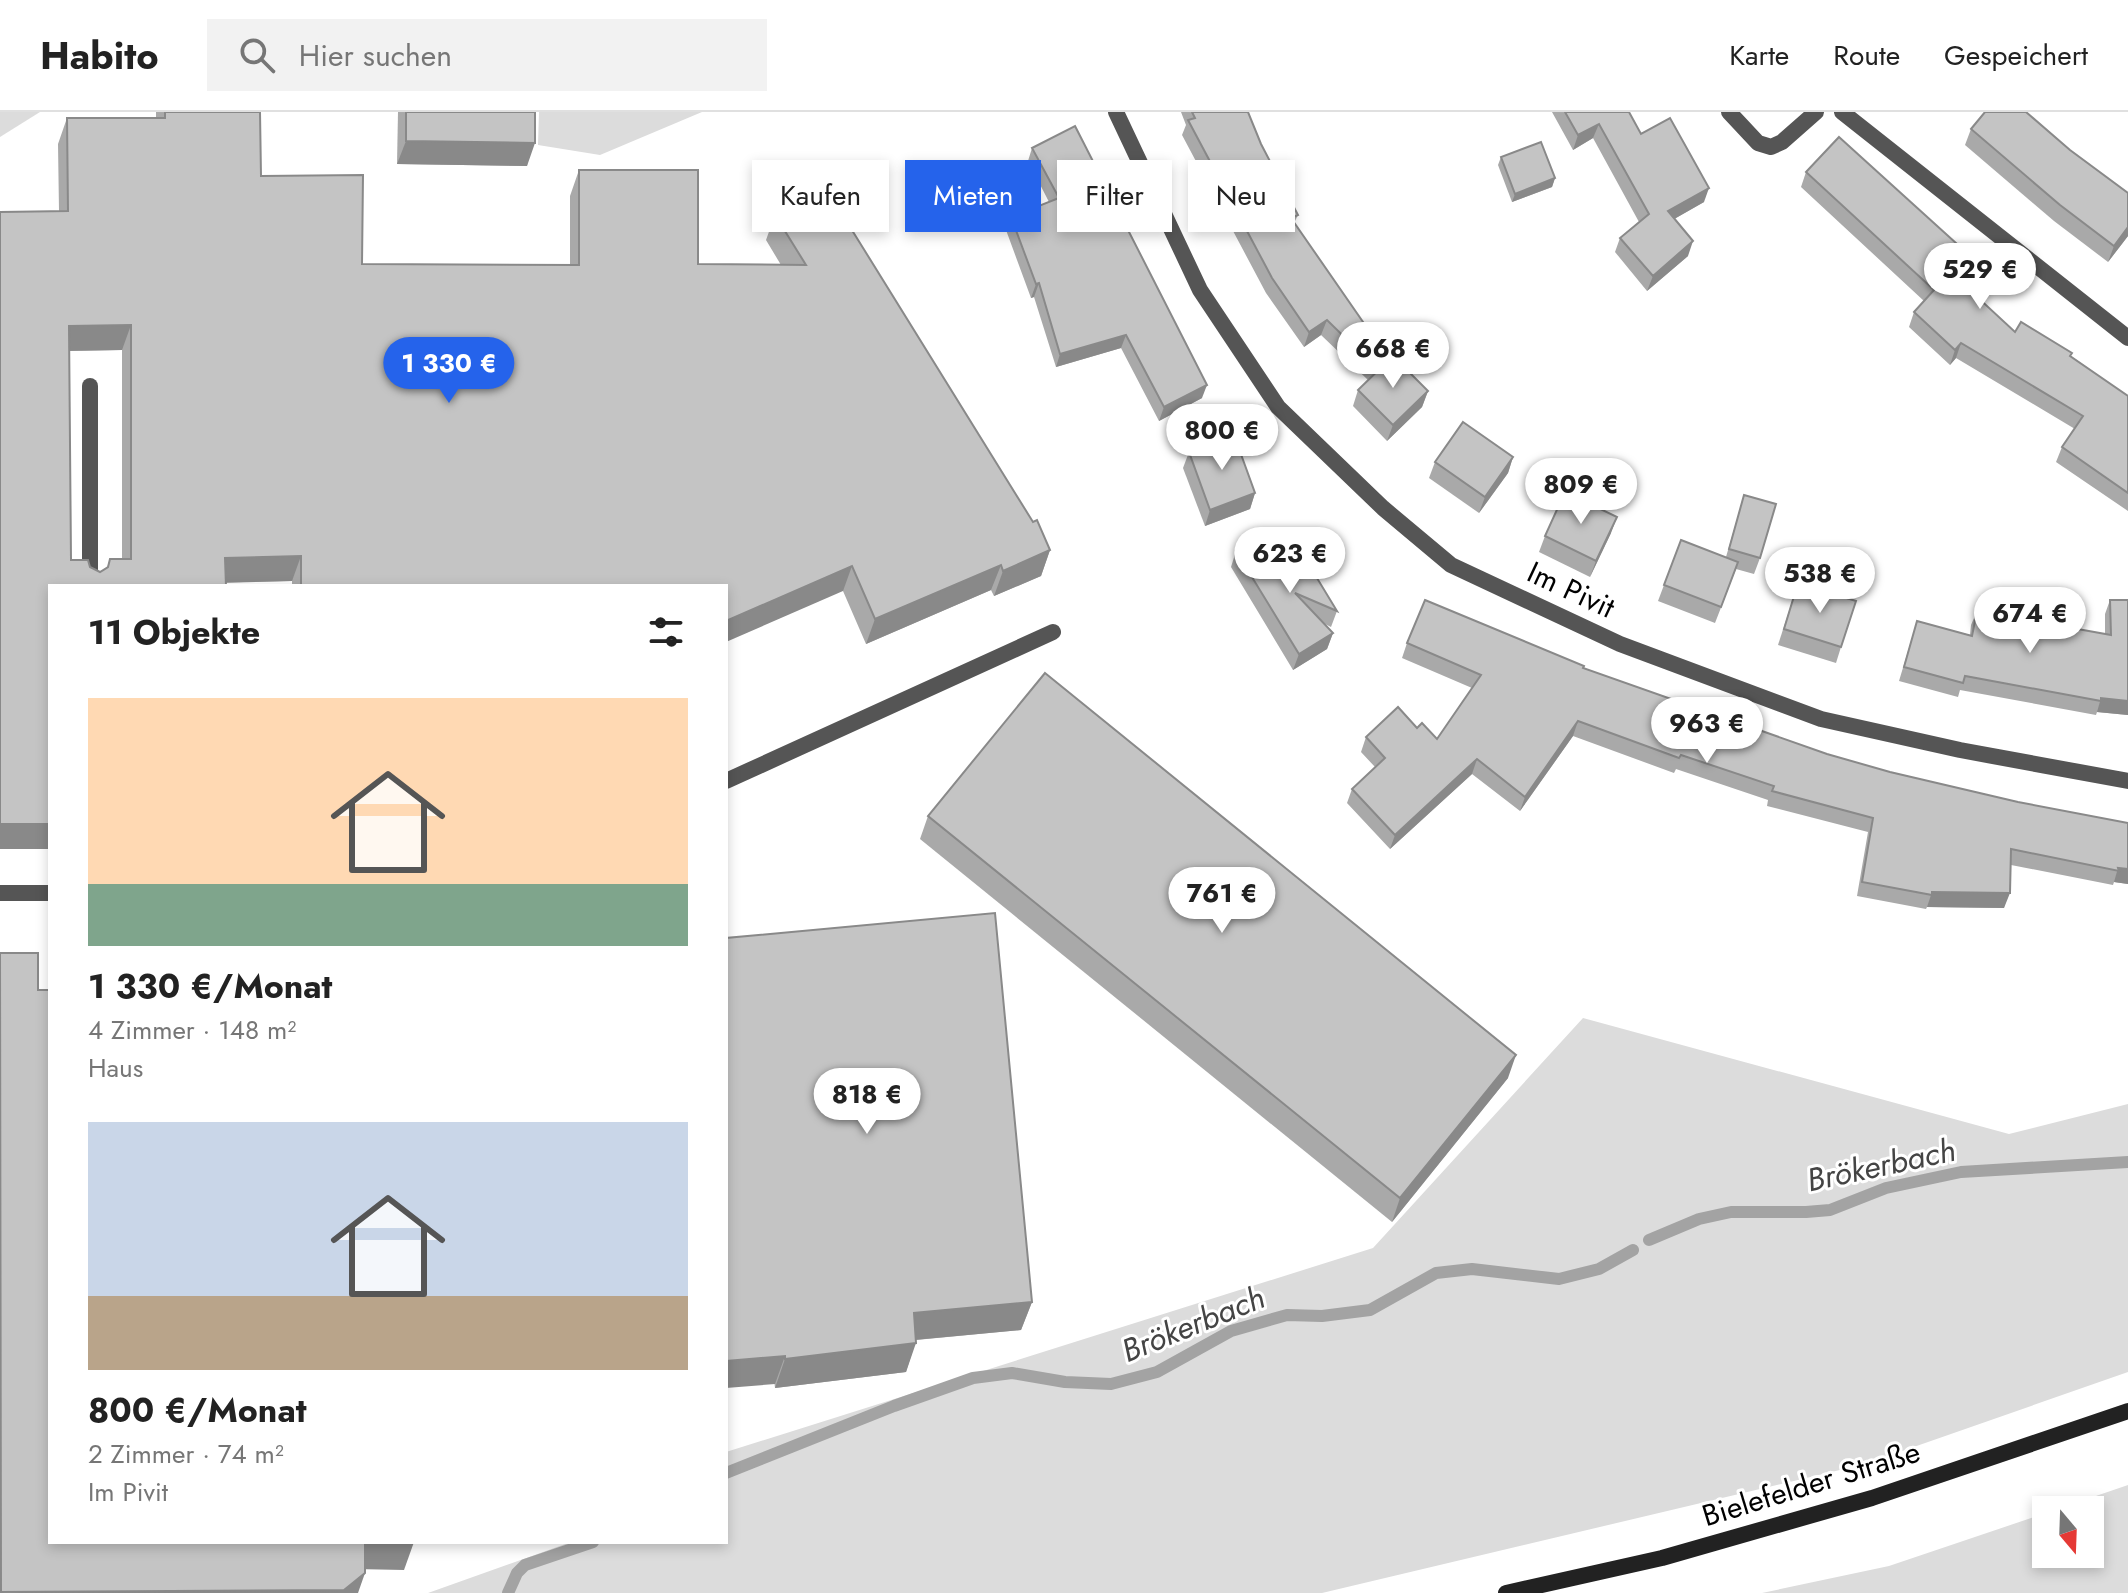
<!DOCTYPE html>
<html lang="de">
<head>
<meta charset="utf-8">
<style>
	body { margin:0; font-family:Jost,sans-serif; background:#f2f2f2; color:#222; height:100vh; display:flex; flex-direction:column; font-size:30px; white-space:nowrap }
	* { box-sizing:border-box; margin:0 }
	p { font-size:26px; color:#767676 }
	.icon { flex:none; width:44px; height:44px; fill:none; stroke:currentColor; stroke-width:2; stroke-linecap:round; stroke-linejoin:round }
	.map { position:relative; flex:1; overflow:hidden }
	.side { position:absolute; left:48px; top:472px; width:680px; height:960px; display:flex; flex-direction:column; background:#fff; border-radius:0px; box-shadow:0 4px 12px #0003 }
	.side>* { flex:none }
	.top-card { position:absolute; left:752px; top:48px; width:760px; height:72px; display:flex; gap:16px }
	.needle { width:52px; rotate:161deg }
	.buttons { position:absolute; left:2032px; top:1384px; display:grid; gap:16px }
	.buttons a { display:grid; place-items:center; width:72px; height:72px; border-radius:0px; background:#fff; box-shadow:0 4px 12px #0003; font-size:40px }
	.price { position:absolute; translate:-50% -68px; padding:0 18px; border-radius:28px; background:#fff; color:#222; font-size:26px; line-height:52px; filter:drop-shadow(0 2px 4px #0008) }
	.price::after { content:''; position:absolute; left:50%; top:48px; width:24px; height:18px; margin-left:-12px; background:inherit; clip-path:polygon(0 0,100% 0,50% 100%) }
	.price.active { background:#2563eb; color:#fff }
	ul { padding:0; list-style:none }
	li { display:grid; align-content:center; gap:16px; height:424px; padding:0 40px }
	li span { display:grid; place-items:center; height:248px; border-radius:0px; color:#555 }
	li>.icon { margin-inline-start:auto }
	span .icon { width:144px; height:144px; fill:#fffc; stroke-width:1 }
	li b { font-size:34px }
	h2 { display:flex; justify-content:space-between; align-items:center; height:96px; padding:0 40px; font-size:34px }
	.tag { padding:0 28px; border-radius:0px; background:#fff; box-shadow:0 4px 12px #0003; font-size:28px; line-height:72px }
	.tag.active { background:#2563eb; color:#fff }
	header { display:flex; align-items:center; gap:48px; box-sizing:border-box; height:112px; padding:0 40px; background:#fff; border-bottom:2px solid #e0e0e0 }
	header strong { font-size:38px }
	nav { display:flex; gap:44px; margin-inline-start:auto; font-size:28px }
	.search { width:560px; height:72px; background:#f2f2f2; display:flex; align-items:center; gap:20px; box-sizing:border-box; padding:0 28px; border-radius:0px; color:#767676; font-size:30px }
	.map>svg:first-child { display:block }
	.green { fill:#dcdcdc }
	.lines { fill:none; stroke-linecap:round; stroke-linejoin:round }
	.stream { stroke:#a3a3a3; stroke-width:12 }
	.service { stroke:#555; stroke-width:16 }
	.minor { stroke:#555; stroke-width:16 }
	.secondary { stroke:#222; stroke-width:16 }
	.wall { fill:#a9a9a9; fill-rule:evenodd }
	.shaded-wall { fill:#898989 }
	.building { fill:#c4c4c4; stroke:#898989; stroke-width:2; fill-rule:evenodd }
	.labels { text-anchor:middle; stroke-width:6; stroke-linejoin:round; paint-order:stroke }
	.street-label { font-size:30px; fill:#000; stroke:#fff }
	.water-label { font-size:32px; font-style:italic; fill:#444; stroke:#fff }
</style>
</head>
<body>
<header>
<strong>Habito</strong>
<div class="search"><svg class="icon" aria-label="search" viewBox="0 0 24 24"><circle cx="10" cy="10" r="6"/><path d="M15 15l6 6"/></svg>Hier suchen</div>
<nav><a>Karte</a><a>Route</a><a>Gespeichert</a></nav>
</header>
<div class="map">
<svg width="2128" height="1481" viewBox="0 0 2128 1481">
	<rect width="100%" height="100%" fill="#fff"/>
	<g class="green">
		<path d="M 0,0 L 40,0 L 0,25 Z"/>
		<path d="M 539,0 L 702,0 L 600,43 L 538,33 Z"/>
		<path d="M 1583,906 L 2009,1022 L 2128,992 L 2128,1260 L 1865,1352 L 1322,1481 L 428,1481 L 571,1430 L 726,1430 L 726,1340 L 1373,1136 Z"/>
		<path d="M 2128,1373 L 2128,1481 L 1762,1481 L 1889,1454 L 2046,1401 L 2046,1442 L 2090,1442 L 2090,1398 L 2055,1398 Z"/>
	</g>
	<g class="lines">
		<g class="stream">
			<path d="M 1649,1128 L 1699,1107 L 1731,1100 L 1806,1100 L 1830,1098 L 1886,1076 L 1961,1060 L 2128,1050"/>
			<path d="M 726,1361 L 894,1294 L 973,1266 L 1012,1261 L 1065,1270 L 1111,1272 L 1157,1260 L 1231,1219 L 1287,1203 L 1322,1204 L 1370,1198 L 1436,1161 L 1472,1157 L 1559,1167 L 1599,1157 L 1633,1138"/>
			<path d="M 508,1481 L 517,1461 L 525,1453 L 593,1430"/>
		</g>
		<path class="service" d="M 90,474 L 90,274"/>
		<g class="minor">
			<path d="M 1116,0 L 1200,178 L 1278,295 L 1383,396 L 1451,453 L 1620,532 L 1821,607 L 1960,638 L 2128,669"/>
			<path d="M 1729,0 L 1758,31 L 1771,35 L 1782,30 L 1816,0"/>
			<path d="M 1842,0 L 2128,226"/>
			<path d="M 726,669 L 1053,520"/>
			<path d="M 0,781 L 50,781"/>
		</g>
		<path class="secondary" d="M 1506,1481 L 1662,1446 L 1872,1386 L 2128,1299"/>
	</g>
	<g class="wall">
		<path d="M 156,0 L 260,0 L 261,64 L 362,152 L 570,153 L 570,84 L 579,58 L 698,152 L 781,153 L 766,128 L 775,103 L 1050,438 L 1041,464 L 994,484 L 991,478 L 866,532 L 843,479 L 726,474 L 292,474 L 292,469 L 50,474 L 59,99 L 58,32 L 67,6 L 156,6 ZM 122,238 L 122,447 L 110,447 L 107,456 L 100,460 L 71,448 L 69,239 Z"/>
		<path d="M 398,0 L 535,0 L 527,54 L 397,52 Z"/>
		<path d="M 1181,0 L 1248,0 L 1261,32 L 1298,103 L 1294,111 L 1388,246 L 1386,251 L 1428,279 L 1422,295 L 1387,329 L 1353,294 L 1358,278 L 1368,268 L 1321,223 L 1304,235 L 1266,181 L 1182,23 L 1186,13 Z"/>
		<path d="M 1552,0 L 1629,0 L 1641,22 L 1704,90 L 1674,107 L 1688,144 L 1647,179 L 1615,140 L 1620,126 L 1639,110 L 1593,26 L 1573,38 Z"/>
		<path d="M 1971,17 L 2070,38 L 2128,81 L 2128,124 L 2108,150 L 2054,109 L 1965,33 Z"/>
		<path d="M 1032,36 L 1202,286 L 1159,309 L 1121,236 L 1056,255 L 1034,185 L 1031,186 L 1006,118 L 1011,105 L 1049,90 L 1028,49 Z"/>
		<path d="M 1501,45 L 1555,66 L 1552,75 L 1512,90 L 1498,53 Z"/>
		<path d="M 1806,60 L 1978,151 L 1973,166 L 1965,174 L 2015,220 L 2071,244 L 2128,284 L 2128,399 L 2056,350 L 2062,335 L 2075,317 L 1956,246 L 1950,253 L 1909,215 L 1914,200 L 1924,189 L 1801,75 Z"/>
		<path d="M 1189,340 L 1255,381 L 1250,397 L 1205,414 L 1183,356 Z"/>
		<path d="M 1513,345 L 1508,361 L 1479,401 L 1429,366 L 1435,350 Z"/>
		<path d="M 1744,383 L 1760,446 L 1754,462 L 1736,457 L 1715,511 L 1658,489 L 1664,473 L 1726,445 Z"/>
		<path d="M 1611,421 L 1590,465 L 1539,440 L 1545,424 Z"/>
		<path d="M 1236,439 L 1272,455 L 1337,499 L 1331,515 L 1323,511 L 1333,521 L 1327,537 L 1293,558 L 1231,455 Z"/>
		<path d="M 1798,471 L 1841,535 L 1836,551 L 1778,533 Z"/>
		<path d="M 2110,488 L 2128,488 L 2128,603 L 2097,600 L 2096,603 L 1960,578 L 1958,585 L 1899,569 L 1917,509 L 1970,523 L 1971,513 L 1977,499 L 2105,522 L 2105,502 Z"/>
		<path d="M 1407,531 L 1583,556 L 1827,642 L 1890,660 L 2018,690 L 2128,711 L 2128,772 L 2114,770 L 2113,773 L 2011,753 L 2004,796 L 1927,795 L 1926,797 L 1857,784 L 1868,720 L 1767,694 L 1768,688 L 1676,657 L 1674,661 L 1573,624 L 1520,699 L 1472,662 L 1390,737 L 1347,691 L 1352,677 L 1375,655 L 1361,640 L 1366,625 L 1417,616 L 1437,627 L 1472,576 L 1402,546 Z"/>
		<path d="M 928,704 L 1508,966 L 1392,1110 L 920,727 Z"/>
		<path d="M 726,826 L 1032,1190 L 1021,1218 L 916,1228 L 906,1260 L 775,1276 Z"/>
	</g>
	<g class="shaded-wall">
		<path d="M 1599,12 L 1593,26 L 1573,38 L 1578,23 Z"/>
		<path d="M 406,29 L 535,31 L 527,54 L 397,52 Z"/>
		<path d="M 1555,66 L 1552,75 L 1512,90 L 1515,82 Z"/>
		<path d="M 1709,76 L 1704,90 L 1662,114 L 1668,99 Z"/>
		<path d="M 2128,115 L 2128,124 L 2108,150 L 2114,134 Z"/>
		<path d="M 1693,129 L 1688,144 L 1647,179 L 1653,164 Z"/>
		<path d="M 1978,151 L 1973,166 L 1955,185 L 1961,170 Z"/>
		<path d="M 1039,171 L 1034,185 L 1031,186 L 1036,172 Z"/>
		<path d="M 1327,208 L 1321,223 L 1304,235 L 1309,220 Z"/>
		<path d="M 131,213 L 122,238 L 60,239 L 69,214 Z"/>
		<path d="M 1126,223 L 1121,236 L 1056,255 L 1060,242 Z"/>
		<path d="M 1961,231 L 1956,246 L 1950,253 L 1955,238 Z"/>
		<path d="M 1388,246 L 1382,261 L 1371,271 L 1376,256 Z"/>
		<path d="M 1207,273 L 1202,286 L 1159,309 L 1164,295 Z"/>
		<path d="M 1428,279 L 1422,295 L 1387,329 L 1393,313 Z"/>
		<path d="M 1513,345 L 1508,361 L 1479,401 L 1485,385 Z"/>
		<path d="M 1255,381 L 1250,397 L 1205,414 L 1210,398 Z"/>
		<path d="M 1617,405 L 1611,421 L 1590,465 L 1596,449 Z"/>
		<path d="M 1050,438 L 1041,464 L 994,484 L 1003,459 Z"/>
		<path d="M 301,444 L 292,469 L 216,471 L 225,446 Z"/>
		<path d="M 1001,453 L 991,478 L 866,532 L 875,507 Z"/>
		<path d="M 852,454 L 843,479 L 726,530 L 726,509 Z"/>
		<path d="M 1333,521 L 1327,537 L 1293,558 L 1299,542 Z"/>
		<path d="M 2101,586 L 2128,589 L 2128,603 L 2097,600 Z"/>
		<path d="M 1578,609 L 1573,624 L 1520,699 L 1525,685 Z"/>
		<path d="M 1477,647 L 1472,662 L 1390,737 L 1395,723 Z"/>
		<rect x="0" y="712" width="50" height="25"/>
		<path d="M 2118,756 L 2128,757 L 2128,772 L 2114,770 Z"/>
		<path d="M 1932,780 L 2010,781 L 2004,796 L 1927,795 Z"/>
		<path d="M 1516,943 L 1508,966 L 1392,1110 L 1400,1086 Z"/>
		<path d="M 1032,1190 L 1021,1218 L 903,1229 L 914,1201 Z"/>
		<path d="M 916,1231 L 906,1260 L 775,1276 L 785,1247 Z"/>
		<path d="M 785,1244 L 775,1272 L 726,1276 L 726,1249 Z"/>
		<path d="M 365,1430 L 414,1430 L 404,1458 L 355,1457 Z"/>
		<path d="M 365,1461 L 358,1481 L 1,1481 Z"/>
	</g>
	<g class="building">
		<path d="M 165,0 L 260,0 L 261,64 L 363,63 L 362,152 L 579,153 L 579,58 L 698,58 L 698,152 L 806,153 L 775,103 L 824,73 L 1033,410 L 1037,408 L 1050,438 L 1003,459 L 1001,453 L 875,507 L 852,454 L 726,509 L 726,474 L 301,474 L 301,444 L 225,446 L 226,474 L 50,474 L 50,712 L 0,712 L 0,100 L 68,99 L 67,6 L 165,6 ZM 131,213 L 131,447 L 110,447 L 108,455 L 100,460 L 90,455 L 88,448 L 71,448 L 69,214 Z"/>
		<path d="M 406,0 L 535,0 L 535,31 L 406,29 Z"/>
		<path d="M 1192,0 L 1248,0 L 1261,32 L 1298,103 L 1291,106 L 1388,246 L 1376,256 L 1327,208 L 1309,220 L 1272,166 L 1188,8 L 1195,6 Z"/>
		<path d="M 1565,0 L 1629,0 L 1641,22 L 1670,6 L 1709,76 L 1668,99 L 1693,129 L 1653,164 L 1620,126 L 1649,102 L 1599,12 L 1578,23 Z"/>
		<path d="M 1985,0 L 2026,0 L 2070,38 L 2128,81 L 2128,115 L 2114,134 L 2060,93 L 1971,17 Z"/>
		<path d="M 1075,14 L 1207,273 L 1164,295 L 1126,223 L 1060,242 L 1039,171 L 1036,172 L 1011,105 L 1059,86 L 1032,36 Z"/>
		<path d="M 1839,25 L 1978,151 L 1961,170 L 2015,220 L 2021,210 L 2072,241 L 2070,244 L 2128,284 L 2128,381 L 2062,335 L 2083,304 L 1961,231 L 1955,238 L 1914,200 L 1934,178 L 1806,60 Z"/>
		<path d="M 1541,30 L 1555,66 L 1515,82 L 1501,45 Z"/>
		<path d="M 1393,244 L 1428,279 L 1393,313 L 1358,278 Z"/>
		<path d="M 1463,310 L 1513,345 L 1485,385 L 1435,350 Z"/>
		<path d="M 1234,323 L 1255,381 L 1210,398 L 1189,340 Z"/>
		<path d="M 1565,380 L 1617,405 L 1596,449 L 1545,424 Z"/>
		<path d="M 1744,383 L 1776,392 L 1760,446 L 1729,437 Z"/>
		<path d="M 1681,428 L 1738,450 L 1721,495 L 1664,473 Z"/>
		<path d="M 1249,430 L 1272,455 L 1300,438 L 1337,499 L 1295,481 L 1333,521 L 1299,542 L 1236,439 Z"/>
		<path d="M 1798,471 L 1856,489 L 1841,535 L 1784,517 Z"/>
		<path d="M 1425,488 L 1584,554 L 1583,556 L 1827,642 L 1890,660 L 2018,690 L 2128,711 L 2128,757 L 2118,756 L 2119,759 L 2011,737 L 2010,781 L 1932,780 L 1932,783 L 1862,770 L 1873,706 L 1772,679 L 1774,674 L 1681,643 L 1679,646 L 1578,609 L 1525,685 L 1477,647 L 1395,723 L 1352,677 L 1385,646 L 1366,625 L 1398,595 L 1417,616 L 1422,611 L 1437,627 L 1481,563 L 1407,531 Z"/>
		<path d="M 2110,488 L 2128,488 L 2128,589 L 2101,586 L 2101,589 L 1965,564 L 1963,571 L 1904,555 L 1917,509 L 1972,524 L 1977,499 L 2111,523 Z"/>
		<path d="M 1045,561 L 1516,943 L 1400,1086 L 928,704 Z"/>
		<path d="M 995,801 L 1032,1190 L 914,1201 L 916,1231 L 785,1247 L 785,1244 L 726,1249 L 726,826 Z"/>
		<path d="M 0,841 L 38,841 L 38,878 L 50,878 L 50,1430 L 365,1430 L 365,1461 L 344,1478 L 1,1480 Z"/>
	</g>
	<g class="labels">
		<g class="street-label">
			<text transform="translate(1571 478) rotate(25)" y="10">Im Pivit</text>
			<text transform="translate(1811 1372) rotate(-17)" y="10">Bielefelder Straße</text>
		</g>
		<g class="water-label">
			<text transform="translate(1881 1053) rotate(-12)" y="11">Brökerbach</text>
			<text transform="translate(1193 1212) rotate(-22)" y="11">Brökerbach</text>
		</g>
	</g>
</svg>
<div class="buttons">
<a><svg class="needle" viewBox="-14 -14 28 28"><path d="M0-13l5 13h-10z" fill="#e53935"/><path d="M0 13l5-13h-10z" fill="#767676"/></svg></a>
</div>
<b class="price" style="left:1980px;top:199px">529 €</b>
<b class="price" style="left:1393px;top:278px">668 €</b>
<b class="price active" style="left:449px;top:293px">1 330 €</b>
<b class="price" style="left:1222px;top:360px">800 €</b>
<b class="price" style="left:1581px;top:414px">809 €</b>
<b class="price" style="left:1290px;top:483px">623 €</b>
<b class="price" style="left:1820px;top:503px">538 €</b>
<b class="price" style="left:2030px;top:543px">674 €</b>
<b class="price" style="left:1707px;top:653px">963 €</b>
<b class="price" style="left:1222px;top:823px">761 €</b>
<b class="price" style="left:867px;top:1024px">818 €</b>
<div class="top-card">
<a class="tag">Kaufen</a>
<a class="tag active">Mieten</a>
<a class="tag">Filter</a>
<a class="tag">Neu</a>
</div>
<section class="side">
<h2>11 Objekte<svg class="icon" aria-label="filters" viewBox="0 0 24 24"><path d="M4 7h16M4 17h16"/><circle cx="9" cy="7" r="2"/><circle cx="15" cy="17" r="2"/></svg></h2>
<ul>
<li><span style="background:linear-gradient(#ffd9b3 75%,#7fa58c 0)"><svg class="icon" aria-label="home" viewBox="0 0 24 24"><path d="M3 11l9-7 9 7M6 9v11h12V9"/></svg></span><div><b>1 330 €/Monat</b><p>4 Zimmer · 148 m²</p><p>Haus</p></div></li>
<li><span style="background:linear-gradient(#c9d6e8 70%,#b9a48a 0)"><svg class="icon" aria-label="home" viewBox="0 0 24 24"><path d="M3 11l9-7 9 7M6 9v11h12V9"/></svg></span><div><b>800 €/Monat</b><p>2 Zimmer · 74 m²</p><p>Im Pivit</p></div></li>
</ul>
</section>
</div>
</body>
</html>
